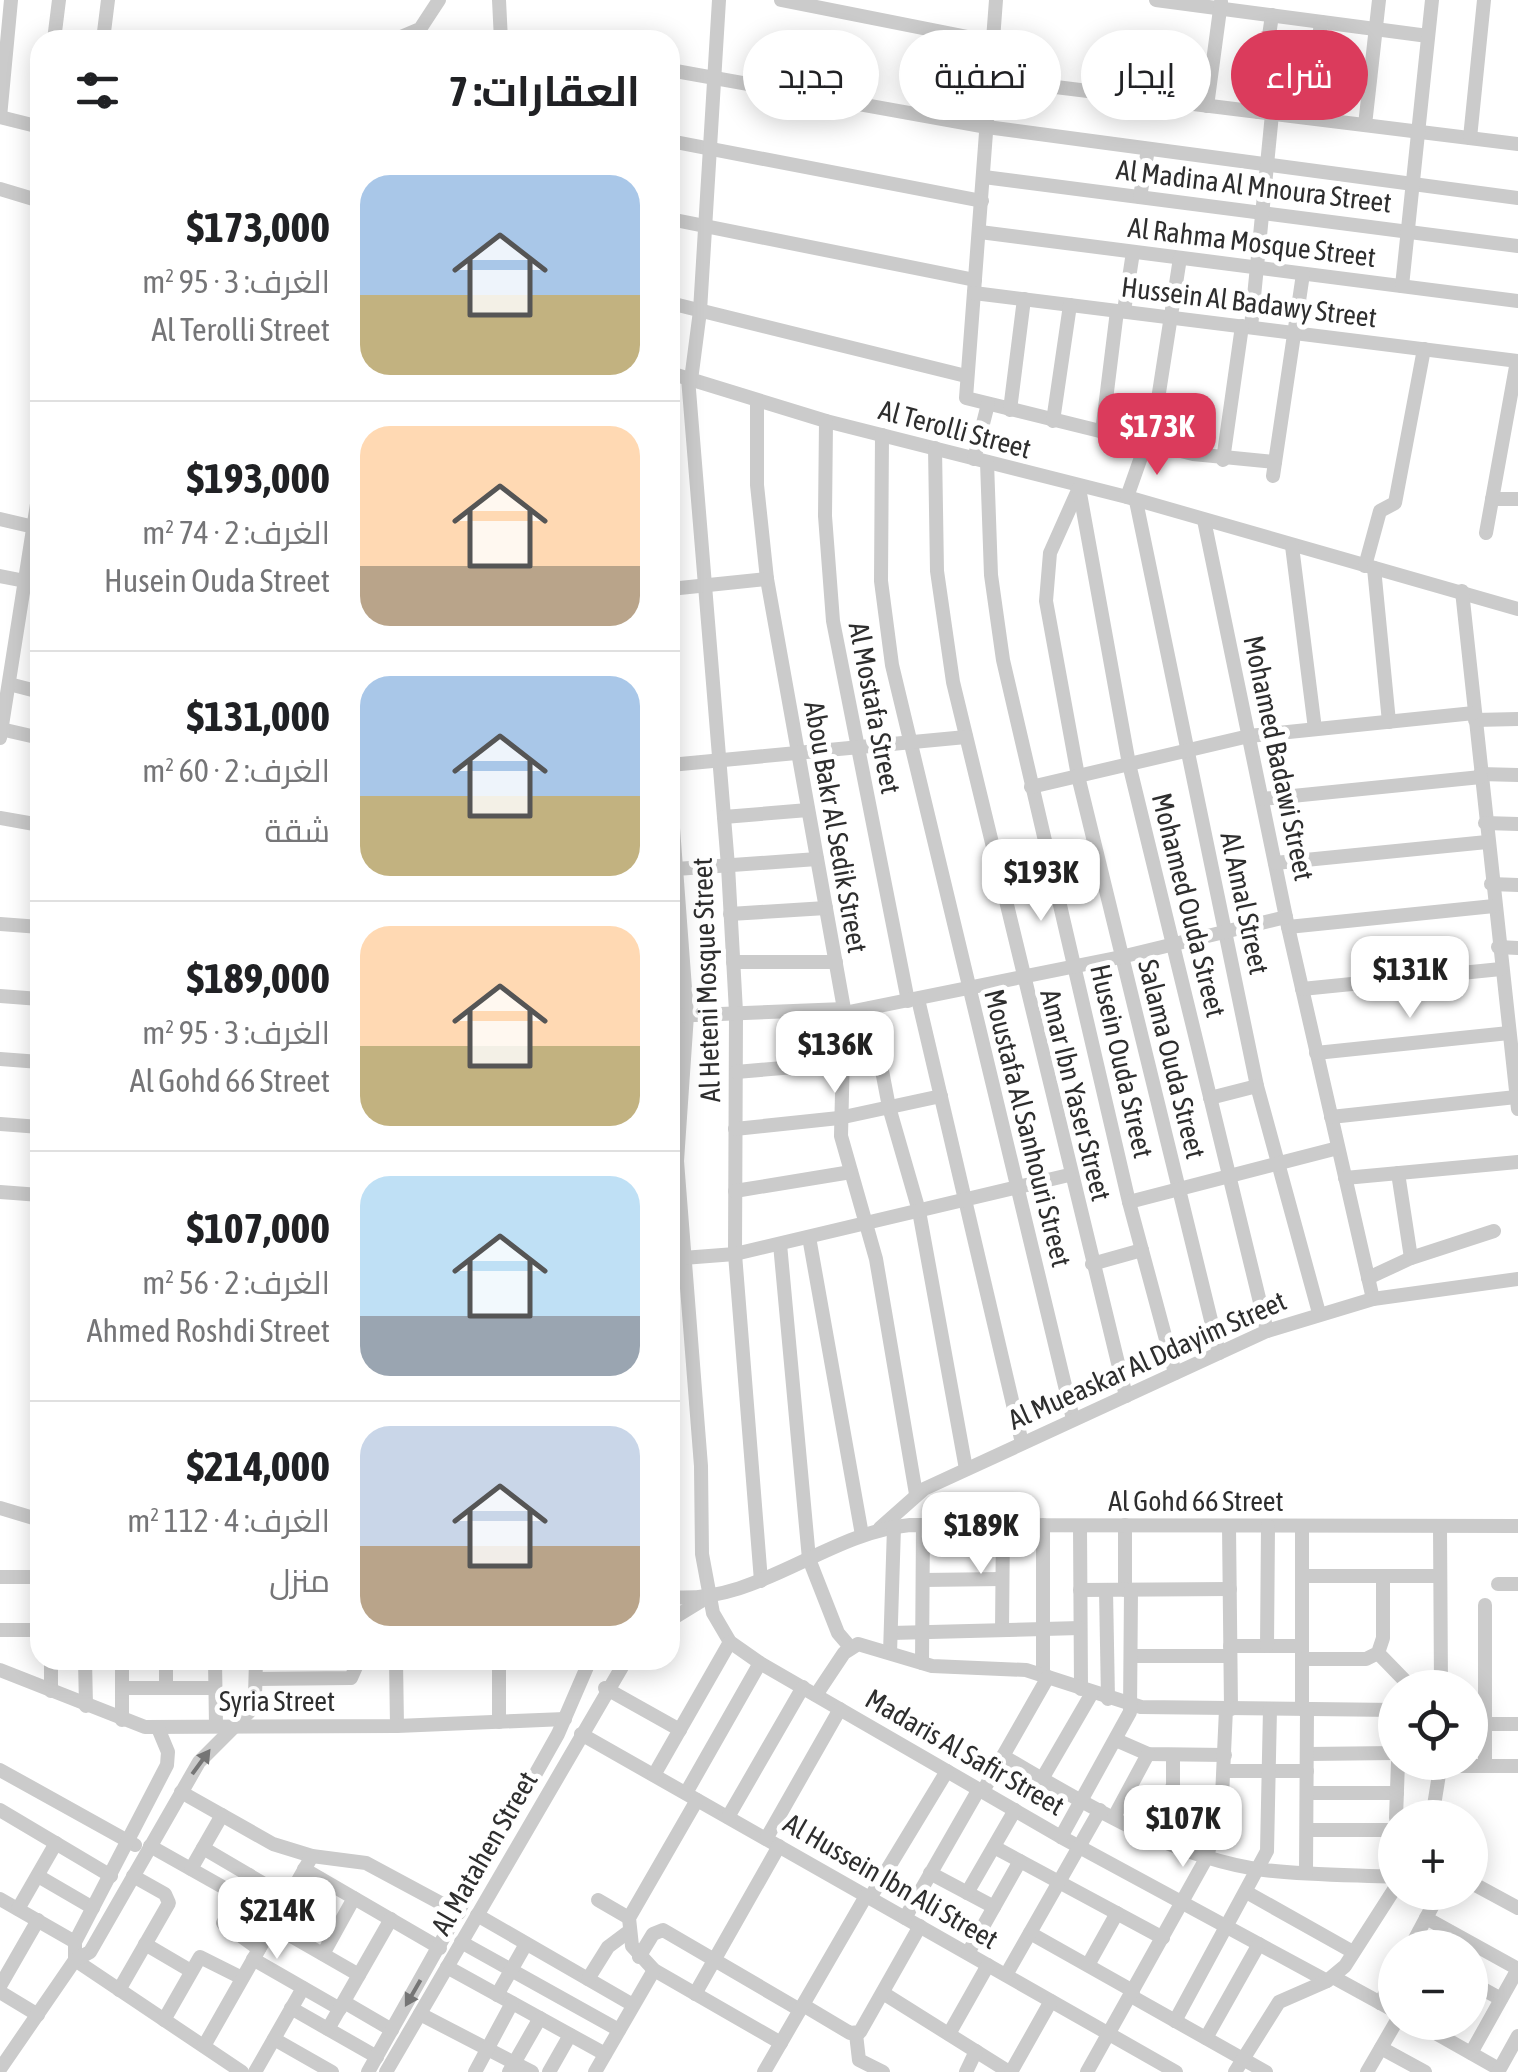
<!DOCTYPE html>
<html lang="ar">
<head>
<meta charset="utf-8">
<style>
	body { margin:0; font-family:"Asap Condensed",Cairo,sans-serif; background:#f2f2f2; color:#202124; direction:rtl; height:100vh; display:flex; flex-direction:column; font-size:38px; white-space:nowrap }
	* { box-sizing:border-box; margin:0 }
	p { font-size:32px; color:#757577 }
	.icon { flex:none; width:55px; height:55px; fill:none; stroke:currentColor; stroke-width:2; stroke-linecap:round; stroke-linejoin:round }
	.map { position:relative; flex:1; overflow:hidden; direction:ltr }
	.side { position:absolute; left:30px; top:30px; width:650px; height:1640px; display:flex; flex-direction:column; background:#fff; border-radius:30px; box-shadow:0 5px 25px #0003; direction:rtl }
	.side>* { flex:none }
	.banner { position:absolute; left:710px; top:30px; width:658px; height:90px; direction:rtl; display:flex; gap:20px }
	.tools { position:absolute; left:1378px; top:1670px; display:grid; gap:20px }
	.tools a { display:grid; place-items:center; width:110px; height:110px; border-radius:50%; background:#fff; box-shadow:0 5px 25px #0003; font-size:50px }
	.price { position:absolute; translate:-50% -85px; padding:0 22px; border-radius:20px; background:#fff; color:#222; font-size:32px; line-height:65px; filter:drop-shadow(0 2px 5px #0008) }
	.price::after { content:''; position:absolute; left:50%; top:60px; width:30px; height:22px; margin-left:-15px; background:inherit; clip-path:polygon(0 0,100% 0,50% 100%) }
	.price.on { background:#db3b5c; color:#fff }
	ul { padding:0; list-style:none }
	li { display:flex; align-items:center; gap:30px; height:250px; padding:0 40px }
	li+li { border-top:2px solid #e0e0e0 }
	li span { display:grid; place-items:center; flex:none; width:280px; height:200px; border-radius:30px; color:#555 }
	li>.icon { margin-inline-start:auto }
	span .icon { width:120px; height:120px; fill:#fffc; stroke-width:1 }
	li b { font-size:42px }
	h2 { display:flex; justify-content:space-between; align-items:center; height:120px; padding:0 40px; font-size:42px }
	.tag { padding:0 35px; border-radius:45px; background:#fff; box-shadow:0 5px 25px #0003; font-size:35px; line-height:90px }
	.tag.on { background:#db3b5c; color:#fff }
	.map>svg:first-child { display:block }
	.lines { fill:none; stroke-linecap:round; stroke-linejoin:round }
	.minor { stroke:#cbcbcb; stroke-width:14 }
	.oneway { fill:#757575 }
	.labels { text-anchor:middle; stroke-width:10; stroke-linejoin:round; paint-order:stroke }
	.street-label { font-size:28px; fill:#2e2e2e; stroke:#fff }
</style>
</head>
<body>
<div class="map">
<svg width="1518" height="2072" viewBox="0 0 1518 2072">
	<rect width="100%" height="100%" fill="#fff"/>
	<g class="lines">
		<g class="minor">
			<path d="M 499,0 L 501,40"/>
			<path d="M 781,0 L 993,42"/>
			<path d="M 996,0 L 966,398 L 1193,454 L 1275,462"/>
			<path d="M 1156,0 L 1428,36"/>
			<path d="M 54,40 L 59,0"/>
			<path d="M 103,40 L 108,0"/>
			<path d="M 394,40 L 420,29 L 439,0"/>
			<path d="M 670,70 L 987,127 L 1518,198"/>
			<path d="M 991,79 L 1518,144"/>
			<path d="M 1207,106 L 1221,2"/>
			<path d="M 1258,112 L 1272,15"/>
			<path d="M 0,117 L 11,0"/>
			<path d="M 0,117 L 40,127"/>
			<path d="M 1309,118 L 1321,22"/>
			<path d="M 1365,125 L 1379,0"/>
			<path d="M 1470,138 L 1484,0"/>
			<path d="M 670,141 L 982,201"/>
			<path d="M 984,177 L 1518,246"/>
			<path d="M 0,189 L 40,201"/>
			<path d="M 1140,197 L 1148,149"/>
			<path d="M 670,219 L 975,280"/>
			<path d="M 980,232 L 1518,301"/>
			<path d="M 1402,286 L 1432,0"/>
			<path d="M 974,293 L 1518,361"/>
			<path d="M 670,303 L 966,376"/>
			<path d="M 1124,311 L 1133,252"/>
			<path d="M 1251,327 L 1272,114"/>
			<path d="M 670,373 L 826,421 L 1127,497 L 1518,609"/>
			<path d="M 688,378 L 728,866 L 736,1012 L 735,1254 L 761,1581"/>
			<path d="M 691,380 L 700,311 L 719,0"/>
			<path d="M 757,401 L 757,485 L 767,579 L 844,1009 L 841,1136 L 876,1259 L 916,1494"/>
			<path d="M 1010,410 L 1024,299"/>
			<path d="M 826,421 L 825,516 L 833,621 L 908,1001"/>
			<path d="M 1053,421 L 1070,305"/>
			<path d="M 1102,432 L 1117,311"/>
			<path d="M 882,435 L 881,581 L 892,665 L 1073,1419"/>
			<path d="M 1151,444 L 1180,258"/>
			<path d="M 935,448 L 937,571 L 953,682 L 1126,1396"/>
			<path d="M 974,459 L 988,404"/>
			<path d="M 1223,460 L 1242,326"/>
			<path d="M 987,462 L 991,575 L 1003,660 L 1129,1202 L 1175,1373"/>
			<path d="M 1273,476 L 1303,274"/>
			<path d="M 1079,488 L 1050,553 L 1046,601 L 1078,776 L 1219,1353"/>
			<path d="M 1079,488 L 1129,764 L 1267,1331"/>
			<path d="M 1127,497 L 1146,443"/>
			<path d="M 1492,499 L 1518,499"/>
			<path d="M 1136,501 L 1257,1086 L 1319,1313"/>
			<path d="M 0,519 L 34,527"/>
			<path d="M 1204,520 L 1288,927 L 1373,1299"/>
			<path d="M 1486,533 L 1517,361"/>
			<path d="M 1292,546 L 1315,729"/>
			<path d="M 1365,566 L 1380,511 L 1395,503 L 1424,349"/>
			<path d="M 1374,568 L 1389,722"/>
			<path d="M 0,576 L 25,581"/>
			<path d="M 670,589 L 767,579"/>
			<path d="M 1462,591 L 1518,1109"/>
			<path d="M 9,684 L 40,692"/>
			<path d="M 1475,720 L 1518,719"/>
			<path d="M 1,729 L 40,738"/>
			<path d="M 0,738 L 40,485"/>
			<path d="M 670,765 L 966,737"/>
			<path d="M 1480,774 L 1518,775"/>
			<path d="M 1031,787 L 1249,736 L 1474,713"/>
			<path d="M 670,788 L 687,1015 L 677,1161 L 701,1466 L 702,1554 L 713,1613 L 730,1642 L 760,1663 L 1061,1837 L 1327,1981"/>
			<path d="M 1262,799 L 1481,777"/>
			<path d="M 724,817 L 808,810"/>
			<path d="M 0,818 L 40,825"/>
			<path d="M 1485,823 L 1518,824"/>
			<path d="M 1275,863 L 1487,842"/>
			<path d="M 676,869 L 817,859"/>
			<path d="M 1491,884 L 1518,885"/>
			<path d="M 730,914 L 826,908"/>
			<path d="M 0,924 L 40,927"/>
			<path d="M 1288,927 L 1494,906"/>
			<path d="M 1498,947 L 1518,948"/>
			<path d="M 733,962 L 836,962"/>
			<path d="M 1302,989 L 1501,969"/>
			<path d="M 0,996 L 40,999"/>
			<path d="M 918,999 L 1022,1443"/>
			<path d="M 870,1008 L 889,1107 L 919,1211 L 966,1469"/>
			<path d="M 844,1013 L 1121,957 L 1286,917"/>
			<path d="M 670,1016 L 844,1009"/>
			<path d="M 1316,1053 L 1509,1033"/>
			<path d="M 0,1059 L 40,1062"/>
			<path d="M 736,1072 L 843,1063"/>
			<path d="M 1210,1098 L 1257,1086"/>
			<path d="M 1331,1117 L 1516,1097"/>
			<path d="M 0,1124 L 40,1127"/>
			<path d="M 735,1129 L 839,1118 L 941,1096"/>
			<path d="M 1398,1173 L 1411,1258"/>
			<path d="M 1345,1178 L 1518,1162"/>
			<path d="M 735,1191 L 851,1172"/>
			<path d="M 0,1192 L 40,1195"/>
			<path d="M 1129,1202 L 1338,1148"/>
			<path d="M 809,1237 L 862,1535"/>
			<path d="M 780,1244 L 809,1559 L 838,1633 L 850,1647"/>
			<path d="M 670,1259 L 735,1254 L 1069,1175"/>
			<path d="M 1092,1264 L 1142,1250"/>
			<path d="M 1368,1278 L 1411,1258 L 1494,1231"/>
			<path d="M 0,1508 L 40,1520"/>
			<path d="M 1125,1525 L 1125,1590"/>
			<path d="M 1080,1526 L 1081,1689"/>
			<path d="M 1229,1526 L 1231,1709"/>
			<path d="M 1302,1526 L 1302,1709"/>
			<path d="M 1440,1526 L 1441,1688"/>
			<path d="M 880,1528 L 924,1489 L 1267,1331 L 1373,1299 L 1518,1279"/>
			<path d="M 1302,1576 L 1440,1576"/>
			<path d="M 0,1577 L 40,1577"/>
			<path d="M 38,1577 L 39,1630"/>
			<path d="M 923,1580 L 1002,1579"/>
			<path d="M 1498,1584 L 1518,1584"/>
			<path d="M 1080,1590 L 1230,1589"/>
			<path d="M 1106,1590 L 1108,1699"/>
			<path d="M 670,1597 C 758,1605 825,1533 910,1525 L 1518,1526"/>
			<path d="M 1485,1605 L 1485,1766"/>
			<path d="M 670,1620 L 706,1598"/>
			<path d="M 0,1630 L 40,1630"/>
			<path d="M 1002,1630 L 1003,1525"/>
			<path d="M 891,1633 L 1080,1628"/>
			<path d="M 1230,1646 L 1302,1646"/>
			<path d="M 1267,1646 L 1268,1526"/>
			<path d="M 890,1653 L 894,1527"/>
			<path d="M 1378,1653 L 1412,1688"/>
			<path d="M 1131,1656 L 1230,1656"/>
			<path d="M 1302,1659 L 1366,1659 L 1378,1653 L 1383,1638 L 1383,1576"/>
			<path d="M 51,1660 L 51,1691"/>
			<path d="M 85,1660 L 86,1706"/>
			<path d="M 122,1660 L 122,1720"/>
			<path d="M 166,1660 L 166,1688"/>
			<path d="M 215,1660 L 216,1726"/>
			<path d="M 396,1660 L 397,1726"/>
			<path d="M 922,1663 L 923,1525"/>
			<path d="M 0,1670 L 145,1727 L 397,1726 L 565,1719"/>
			<path d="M 1043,1675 L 1043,1525"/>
			<path d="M 256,1679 L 351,1678 L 359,1660"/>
			<path d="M 122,1688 L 215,1688"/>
			<path d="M 605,1688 L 680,1730"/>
			<path d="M 816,1695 L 844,1653 L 858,1644 L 932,1666 L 1026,1670 L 1141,1707 L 1395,1710"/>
			<path d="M 499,1722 L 499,1660"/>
			<path d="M 1485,1724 L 1518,1724"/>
			<path d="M 581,1734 L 1176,2072"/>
			<path d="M 1116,1740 L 1148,1754 L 1225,1755"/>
			<path d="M 1307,1754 L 1395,1753"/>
			<path d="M 1003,1756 C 1082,1802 1171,1858 1264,1870 C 1307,1875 1352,1875 1395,1877"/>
			<path d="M 1441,1766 L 1518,1766"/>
			<path d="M 0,1770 L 135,1845"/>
			<path d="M 1224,1771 L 1307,1771"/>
			<path d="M 654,1775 L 730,1642"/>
			<path d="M 1042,1779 L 1092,1693"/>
			<path d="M 983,1791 L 1048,1677"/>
			<path d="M 181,1792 L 273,1844 L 312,1856 L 366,1863 L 459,1913"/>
			<path d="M 686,1793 L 760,1663"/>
			<path d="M 1307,1793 L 1397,1793"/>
			<path d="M 697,1800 L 629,1918 L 632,1946 L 654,1970 L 781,2043"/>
			<path d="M 0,1810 L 111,1876"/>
			<path d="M 728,1817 L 803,1687"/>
			<path d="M 1114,1817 L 1148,1754"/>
			<path d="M 1396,1818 L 1398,1762"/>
			<path d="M 1432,1818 L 1441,1762"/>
			<path d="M 1307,1830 L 1395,1830"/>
			<path d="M 1154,1834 L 1173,1785 L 1173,1755"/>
			<path d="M 1061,1837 L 1130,1712 L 1131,1590"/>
			<path d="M 766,1839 L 840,1709"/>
			<path d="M 150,1846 L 237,1895"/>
			<path d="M 994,1847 L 1163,1938"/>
			<path d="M 203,1848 L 288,1898"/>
			<path d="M 191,1869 L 222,1815"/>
			<path d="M 304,1869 L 440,1948"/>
			<path d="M 930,1873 L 994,1907"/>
			<path d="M 1306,1873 L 1307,1709"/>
			<path d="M 249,1875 L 223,1923 L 259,1949"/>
			<path d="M 38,1876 L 93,1908"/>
			<path d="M 1470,1882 L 1518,1908"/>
			<path d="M 967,1893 L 1015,1810"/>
			<path d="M 1248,1893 L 1353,1952"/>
			<path d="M 870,1898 L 947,1771"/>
			<path d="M 0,1899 L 75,1942"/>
			<path d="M 598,1900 L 629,1918"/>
			<path d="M 18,1909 L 56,1843"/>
			<path d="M 477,1915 L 633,2005"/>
			<path d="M 905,1918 L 979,1789"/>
			<path d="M 1426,1918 L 1518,1969"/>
			<path d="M 272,1925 L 359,1975"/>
			<path d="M 1030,1933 L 1133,1991"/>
			<path d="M 461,1942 L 619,2030"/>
			<path d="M 145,1944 L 191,1971"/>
			<path d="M 1410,1948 L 1440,1892"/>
			<path d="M 968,1953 L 1020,1861"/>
			<path d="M 323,1954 L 354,1898"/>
			<path d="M 639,1957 L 653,1934 L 663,1930 L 800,2010"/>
			<path d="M 253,1959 L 340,2009"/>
			<path d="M 75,1960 L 75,1942 L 167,1765 L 168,1752 L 158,1728"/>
			<path d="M 75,1960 L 242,2072"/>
			<path d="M 1088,1965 L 1117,1913"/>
			<path d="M 447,1967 L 605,2054"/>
			<path d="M 1006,1975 L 1100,1810"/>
			<path d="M 1333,1977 L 1395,2011"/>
			<path d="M 588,1979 L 608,1947 L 628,1932"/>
			<path d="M 1470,1982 L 1501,1999"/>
			<path d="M 0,1986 L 38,1920"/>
			<path d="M 119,1990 L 169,1903 L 165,1894 L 133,1876"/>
			<path d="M 0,1992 L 38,2015"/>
			<path d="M 883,1993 L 1009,2072"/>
			<path d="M 695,1994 L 779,1846"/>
			<path d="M 497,1995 L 526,1944"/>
			<path d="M 1131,1996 L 1266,2072"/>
			<path d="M 344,2002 L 392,2030"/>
			<path d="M 1380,2003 L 1395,1975"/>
			<path d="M 803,2005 L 850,2033 L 860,2032 L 920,1926"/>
			<path d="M 291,2008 L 377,2057"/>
			<path d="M 420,2014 L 532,2072"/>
			<path d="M 164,2020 L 200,1957 L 242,1978"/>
			<path d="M 1175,2021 L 1267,1851 L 1270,1709"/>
			<path d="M 1416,2022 L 1499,2069"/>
			<path d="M 328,2029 L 391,1919"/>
			<path d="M 856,2034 L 859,2060 L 883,2072"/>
			<path d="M 949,2034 L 988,1965"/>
			<path d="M 1206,2038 L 1259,1944"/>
			<path d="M 274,2039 L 332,2072"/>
			<path d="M 204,2046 L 312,1856"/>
			<path d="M 1381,2048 L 1425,2072"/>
			<path d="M 1471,2053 L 1518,1969"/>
			<path d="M 0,2069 L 75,1960 L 90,1952 L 199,1762 L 249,1712 L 255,1696 L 256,1660"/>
			<path d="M 255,2072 L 303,1988"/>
			<path d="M 368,2072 L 558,1734 L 590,1660"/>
			<path d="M 386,2072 L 626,1660"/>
			<path d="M 475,2072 L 512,2003"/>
			<path d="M 509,2072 L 540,2018"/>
			<path d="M 549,2072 L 570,2035"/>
			<path d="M 595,2072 L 654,1970"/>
			<path d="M 764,2072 L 866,1896"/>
			<path d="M 966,2072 L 976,2051"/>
			<path d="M 1011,2072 L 1051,2001"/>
			<path d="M 1087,2072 L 1207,1857 L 1222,1797 L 1226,1709"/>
			<path d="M 1235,2072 L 1279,2002 L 1327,1981 L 1345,1966 L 1395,1888"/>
			<path d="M 1367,2072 L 1396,2022"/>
			<path d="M 1498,2072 L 1518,2036"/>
		</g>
	</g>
	<defs><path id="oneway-solid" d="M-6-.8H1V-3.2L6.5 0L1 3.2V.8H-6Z" transform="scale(2.5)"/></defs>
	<g class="oneway">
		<use href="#oneway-solid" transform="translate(201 1762) rotate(-54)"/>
		<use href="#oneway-solid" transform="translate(413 1993) rotate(120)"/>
	</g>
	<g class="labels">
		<g class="street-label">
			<text transform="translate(1254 186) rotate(7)" y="10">Al Madina Al Mnoura Street</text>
			<text transform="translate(1252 242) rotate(7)" y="10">Al Rahma Mosque Street</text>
			<text transform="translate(1249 302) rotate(7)" y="10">Hussein Al Badawy Street</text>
			<text transform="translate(955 429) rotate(15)" y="10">Al Terolli Street</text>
			<text transform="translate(875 708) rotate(79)" y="10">Al Mostafa Street</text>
			<text transform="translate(1279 758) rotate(78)" y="10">Mohamed Badawi Street</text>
			<text transform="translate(836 827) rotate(80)" y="10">Abou Bakr Al Sedik Street</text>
			<text transform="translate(1245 903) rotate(78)" y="10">Al Amal Street</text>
			<text transform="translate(1189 905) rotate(76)" y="10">Mohamed Ouda Street</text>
			<text transform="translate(706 980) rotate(-92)" y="10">Al Heteni Mosque Street</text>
			<text transform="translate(1172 1059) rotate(76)" y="10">Salama Ouda Street</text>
			<text transform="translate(1122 1061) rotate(77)" y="10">Husein Ouda Street</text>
			<text transform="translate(1076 1095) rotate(76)" y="10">Amar Ibn Yaser Street</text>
			<text transform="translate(1028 1128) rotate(76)" y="10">Moustafa Al Sanhouri Street</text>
			<text transform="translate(1147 1360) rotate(-24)" y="10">Al Mueaskar Al Ddayim Street</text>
			<text x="1196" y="1511">Al Gohd 66 Street</text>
			<text x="277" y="1711">Syria Street</text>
			<text transform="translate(965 1752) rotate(30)" y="10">Madaris Al Safir Street</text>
			<text transform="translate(484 1853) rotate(-60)" y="10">Al Matahen Street</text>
			<text transform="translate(891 1881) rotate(30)" y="10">Al Hussein Ibn Ali Street</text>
		</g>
	</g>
</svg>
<div class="tools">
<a><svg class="icon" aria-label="locate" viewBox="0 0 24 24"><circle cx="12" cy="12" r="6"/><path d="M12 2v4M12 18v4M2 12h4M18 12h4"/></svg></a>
<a>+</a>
<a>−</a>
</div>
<b class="price on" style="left:1157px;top:478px">$173K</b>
<b class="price" style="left:1041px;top:924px">$193K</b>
<b class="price" style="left:1410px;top:1021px">$131K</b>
<b class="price" style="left:835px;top:1096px">$136K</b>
<b class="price" style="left:981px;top:1577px">$189K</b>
<b class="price" style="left:1183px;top:1870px">$107K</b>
<b class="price" style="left:277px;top:1962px">$214K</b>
<div class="banner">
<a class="tag on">شراء</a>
<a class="tag">إيجار</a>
<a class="tag">تصفية</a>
<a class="tag">جديد</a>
</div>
<section class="side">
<h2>العقارات: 7<svg class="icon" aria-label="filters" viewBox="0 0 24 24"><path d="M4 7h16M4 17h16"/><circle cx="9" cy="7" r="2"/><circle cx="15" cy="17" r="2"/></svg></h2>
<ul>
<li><span style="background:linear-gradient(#a9c7e8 60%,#c2b280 0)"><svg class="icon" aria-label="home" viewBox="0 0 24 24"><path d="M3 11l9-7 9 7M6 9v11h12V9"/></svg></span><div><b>$173,000</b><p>الغرف: 3 · 95 m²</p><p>Al Terolli Street</p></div></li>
<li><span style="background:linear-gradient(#ffd9b3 70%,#b9a48a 0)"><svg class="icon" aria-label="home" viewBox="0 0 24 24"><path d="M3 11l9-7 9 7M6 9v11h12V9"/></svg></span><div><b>$193,000</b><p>الغرف: 2 · 74 m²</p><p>Husein Ouda Street</p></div></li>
<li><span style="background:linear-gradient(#a9c7e8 60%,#c2b280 0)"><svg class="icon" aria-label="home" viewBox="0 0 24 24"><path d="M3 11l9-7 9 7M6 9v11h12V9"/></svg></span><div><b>$131,000</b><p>الغرف: 2 · 60 m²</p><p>شقة</p></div></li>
<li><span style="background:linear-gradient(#ffd9b3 60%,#c2b280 0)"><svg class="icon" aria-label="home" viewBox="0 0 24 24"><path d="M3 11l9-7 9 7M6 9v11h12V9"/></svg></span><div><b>$189,000</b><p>الغرف: 3 · 95 m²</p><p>Al Gohd 66 Street</p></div></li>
<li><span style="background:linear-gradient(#bfe0f5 70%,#9aa5b1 0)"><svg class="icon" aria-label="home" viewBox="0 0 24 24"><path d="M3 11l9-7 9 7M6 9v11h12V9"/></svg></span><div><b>$107,000</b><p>الغرف: 2 · 56 m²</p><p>Ahmed Roshdi Street</p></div></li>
<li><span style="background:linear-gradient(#c9d6e8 60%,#b9a48a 0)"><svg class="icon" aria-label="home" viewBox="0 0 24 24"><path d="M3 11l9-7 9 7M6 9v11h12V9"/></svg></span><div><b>$214,000</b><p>الغرف: 4 · 112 m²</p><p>منزل</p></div></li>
</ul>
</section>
</div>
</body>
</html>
